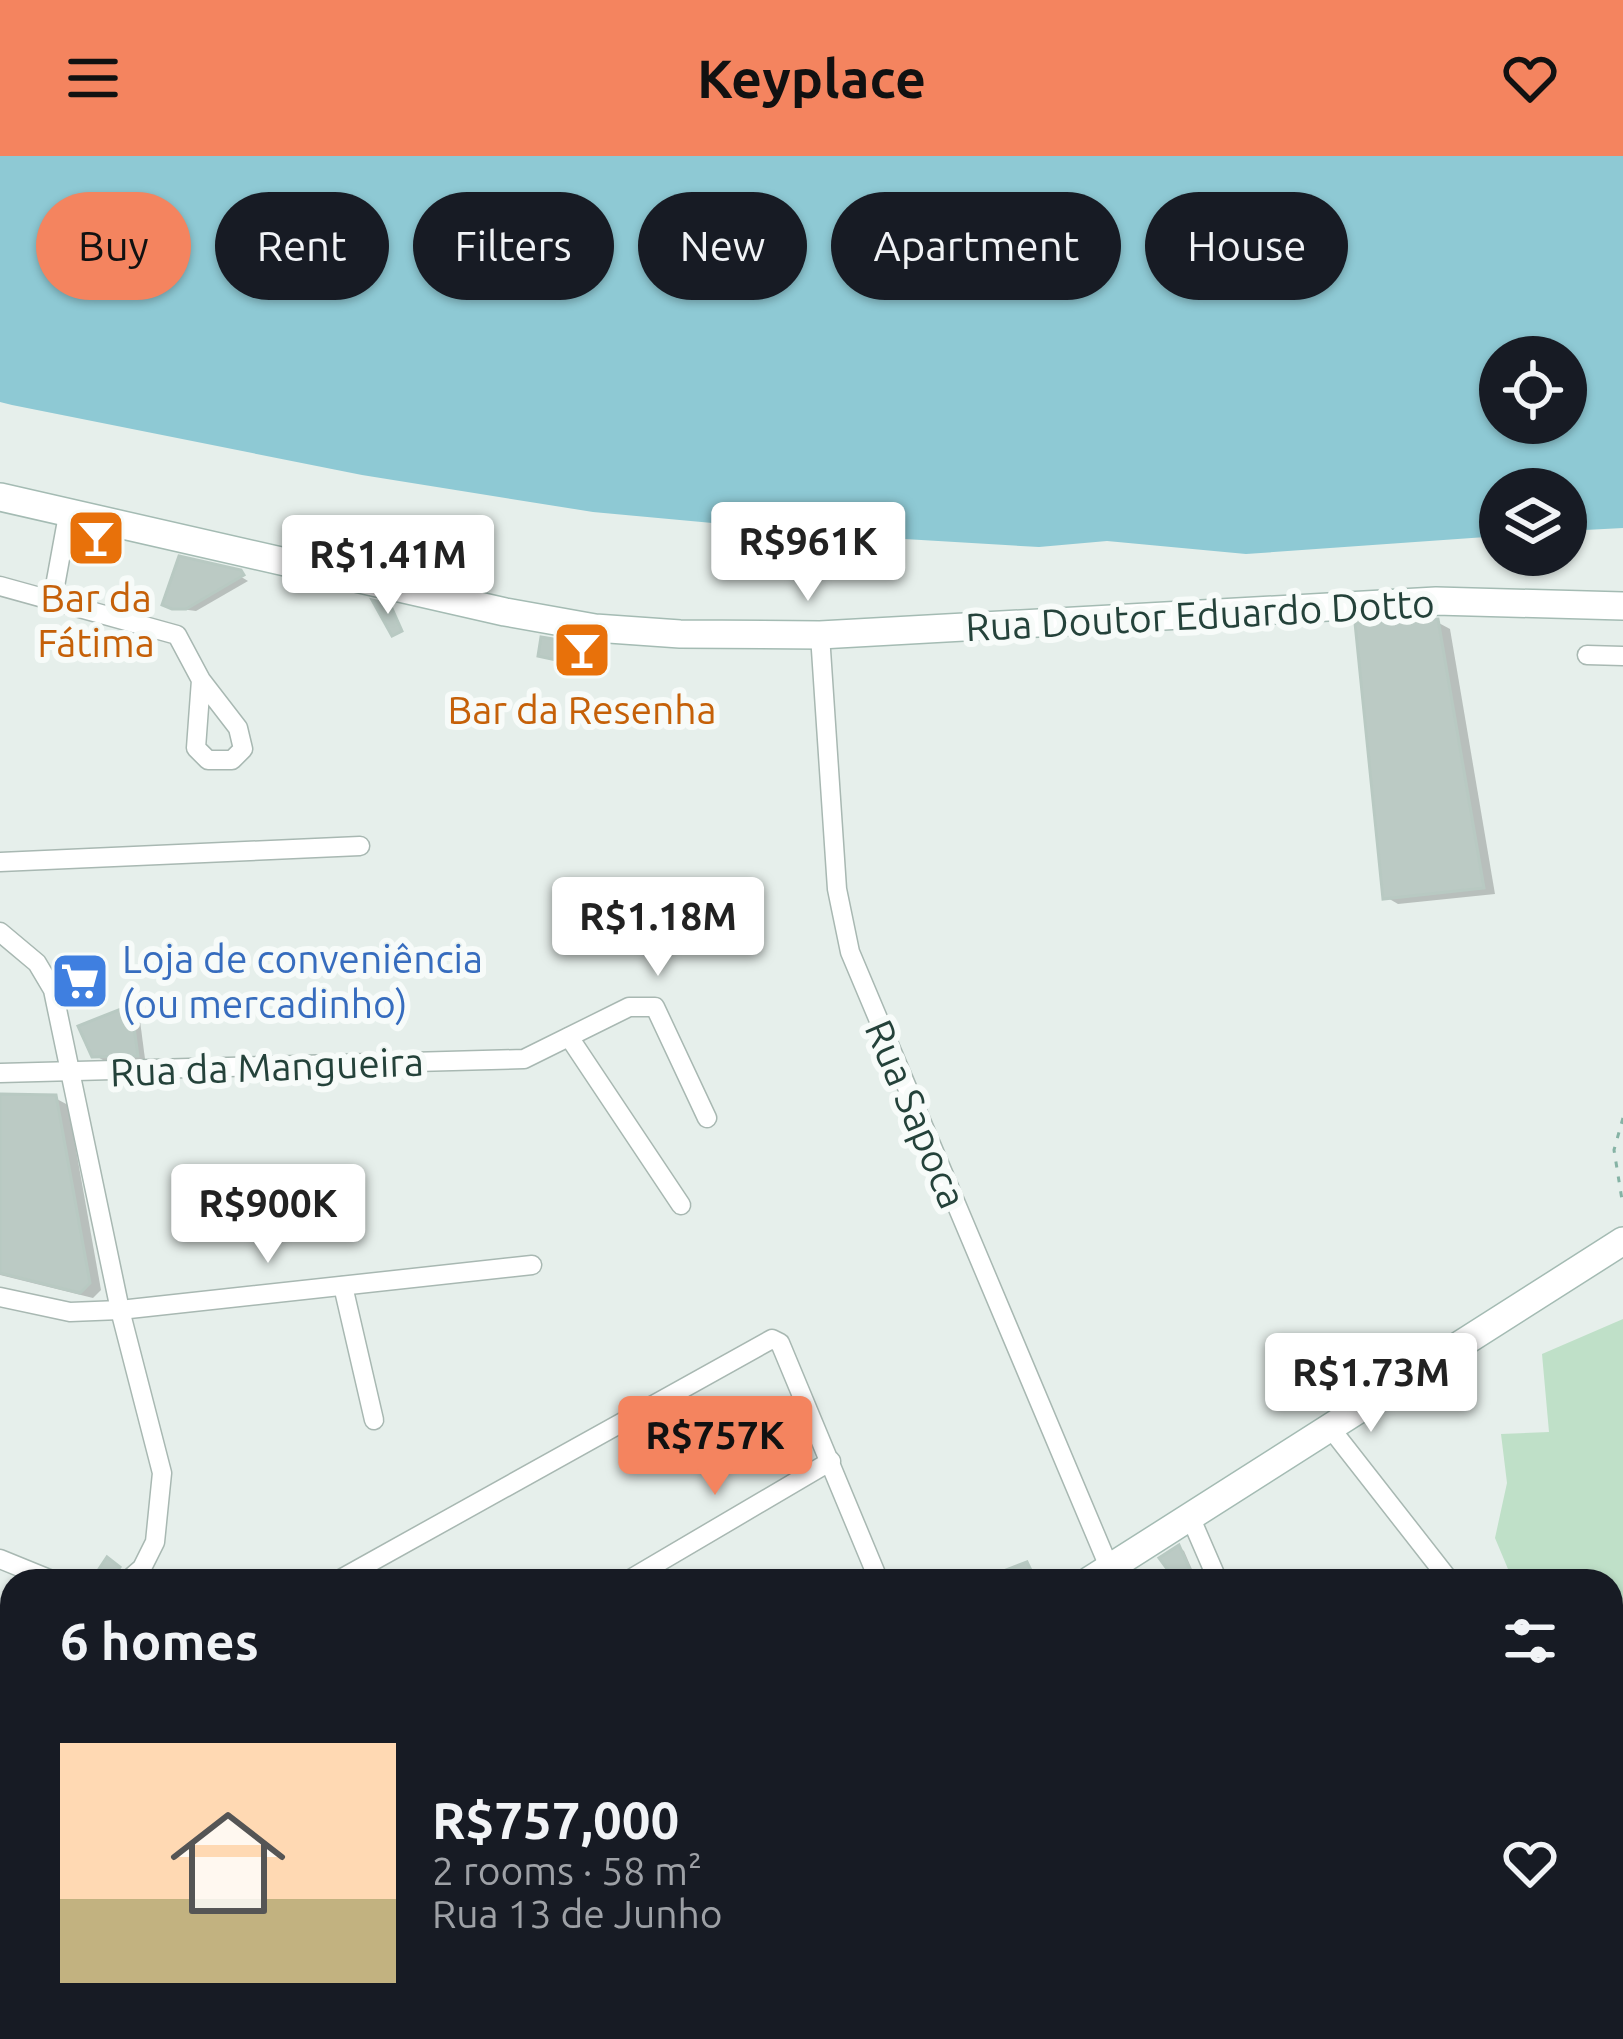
<!DOCTYPE html>
<html lang="en">
<head>
<meta charset="utf-8">
<style>
	body { margin:0; font-family:Ubuntu,sans-serif; background:#20242c; color:#f1f3f6; height:100vh; display:flex; flex-direction:column; font-size:45px; white-space:nowrap }
	* { box-sizing:border-box; margin:0 }
	p { font-size:39px; color:#9ea1a6 }
	.icon { flex:none; width:66px; height:66px; fill:none; stroke:currentColor; stroke-width:2; stroke-linecap:round; stroke-linejoin:round }
	.map { position:relative; flex:1; overflow:hidden }
	.details { position:absolute; left:0px; top:1413px; width:1623px; height:471px; display:flex; flex-direction:column; background:#171b24; border-radius:36px 36px 0 0; box-shadow:0 3px 9px #0004 }
	.details>* { flex:none }
	.banner { position:absolute; left:36px; top:36px; width:1551px; height:108px; display:flex; gap:24px }
	.fabs { position:absolute; left:1479px; top:180px; display:grid; gap:24px }
	.fabs a { display:grid; place-items:center; width:108px; height:108px; border-radius:50%; background:#171b24; box-shadow:0 3px 9px #0004; font-size:60px }
	.price { position:absolute; translate:-50% -102px; padding:0 27px; border-radius:12px; background:#fff; color:#222; font-size:39px; line-height:78px; filter:drop-shadow(0 3px 6px #0008) }
	.price::after { content:''; position:absolute; left:50%; top:72px; width:36px; height:27px; margin-left:-18px; background:inherit; clip-path:polygon(0 0,100% 0,50% 100%) }
	.price.selected { background:#f4845f; color:#111 }
	ul { padding:0; list-style:none }
	li { display:flex; align-items:center; gap:36px; height:300px; padding:0 60px }
	li span { display:grid; place-items:center; flex:none; width:336px; height:240px; border-radius:0px; color:#555 }
	li>.icon { margin-inline-start:auto }
	span .icon { width:144px; height:144px; fill:#fffc; stroke-width:1 }
	li b { font-size:51px }
	h2 { display:flex; justify-content:space-between; align-items:center; height:144px; padding:0 60px; font-size:51px }
	.chip { padding:0 42px; border-radius:54px; background:#171b24; box-shadow:0 3px 9px #0004; font-size:42px; line-height:108px }
	.chip.selected { background:#f4845f; color:#111 }
	header { display:flex; justify-content:space-between; align-items:center; height:156px; padding:0 60px; background:#f4845f; color:#111; font-size:54px; font-weight:700 }
	.map>svg:first-child { display:block }
	.green { fill:#bfe0c8 }
	.water { fill:#8ec9d4; fill-rule:evenodd }
	.shadow { fill:#0003 }
	.building { fill:#bbcac4; stroke:#b8c9c2; stroke-width:3 }
	.lines { fill:none; stroke-linecap:round; stroke-linejoin:round }
	.street-casing { stroke:#a8b8b2; stroke-width:21 }
	.secondary-casing { stroke:#a4bbb3; stroke-width:30 }
	.path { stroke:#86b3a5; stroke-width:3; stroke-dasharray:6 9; stroke-linecap:butt }
	.street { stroke:#fff; stroke-width:18 }
	.secondary { stroke:#fff; stroke-width:27 }
	.labels { text-anchor:middle; stroke-width:12; stroke-linejoin:round; paint-order:stroke }
	.food-label { font-size:39px; fill:#c56008; stroke:#f7fbf9 }
	.street-label { font-size:39px; fill:#24423a; stroke:#f7fbf9 }
	.shop-label { font-size:39px; fill:#366cbe; stroke:#f7fbf9; text-anchor:start }
</style>
</head>
<body>
<header><svg class="icon" aria-label="menu" viewBox="0 0 24 24"><path d="M4 6h16M4 12h16M4 18h16"/></svg>Keyplace<svg class="icon" aria-label="heart" viewBox="0 0 24 24"><path d="M12 20l-8-8c-3-5 5-10 8-4 3-6 11-1 8 4z"/></svg></header>
<div class="map">
<svg width="1623" height="1883" viewBox="0 0 1623 1883">
	<rect width="100%" height="100%" fill="#e6efeb"/>
	<g class="green">
		<path d="M 1623,1163 L 1623,1529 L 1611,1519 L 1611,1425 L 1513,1425 L 1495,1382 L 1507,1327 L 1501,1278 L 1549,1276 L 1542,1198 Z"/>
		<path d="M 811,1872 L 924,1872 L 900,1883 L 816,1883 Z"/>
	</g>
	<path class="water" d="M 0,0 L 1623,0 L 1623,372 L 1566,375 L 1566,333 L 1500,333 L 1500,380 L 1246,398 L 1107,385 L 1039,391 L 854,380 L 593,356 L 362,319 L 12,249 L 0,246 ZM 1500,201 L 1566,201 L 1566,267 L 1500,267 Z"/>
	<g class="shadow">
		<path d="M 180,404 L 243,422 L 248,425 L 196,455 L 173,452 Z"/>
		<path d="M 1437,466 L 1450,473 L 1495,738 L 1398,748 L 1386,741 Z"/>
		<path d="M 86,819 L 95,831 L 70,836 Z"/>
		<path d="M 130,853 L 139,857 L 145,903 L 103,904 L 94,899 Z"/>
		<path d="M 0,941 L 55,942 L 68,949 L 101,1134 L 93,1142 L 0,1119 Z"/>
		<path d="M 1180,1392 L 1184,1395 L 1197,1425 L 1179,1425 Z"/>
		<path d="M 361,1872 L 400,1872 L 402,1883 L 353,1883 L 353,1875 Z"/>
		<path d="M 569,1874 L 576,1883 L 558,1883 Z"/>
	</g>
	<g class="building">
		<path d="M 93,381 L 115,386 L 110,401 L 88,392 Z"/>
		<path d="M 179,400 L 241,414 L 244,419 L 186,453 L 172,453 L 162,449 Z"/>
		<path d="M 372,444 L 390,448 L 402,475 L 392,480 Z"/>
		<path d="M 1438,463 L 1484,732 L 1383,743 L 1355,467 Z"/>
		<path d="M 541,481 L 590,489 L 584,510 L 538,500 Z"/>
		<path d="M 86,816 L 92,829 L 68,838 L 63,824 Z"/>
		<path d="M 131,849 L 138,900 L 92,901 L 78,870 Z"/>
		<path d="M 0,938 L 56,939 L 90,1127 L 80,1137 L 0,1117 Z"/>
		<path d="M 1179,1389 L 1195,1425 L 1176,1425 L 1159,1402 Z"/>
		<path d="M 107,1401 L 120,1411 L 111,1425 L 95,1419 Z"/>
		<path d="M 1027,1406 L 1036,1425 L 980,1425 L 980,1424 Z"/>
	</g>
	<g class="lines">
		<defs>
			<g id="street">
				<path d="M 0,430 L 177,479 L 201,524 L 196,592 L 208,604 L 232,604 L 243,593 L 238,572 L 201,524"/>
				<path d="M 53,441 L 68,359"/>
				<path d="M 820,479 L 837,733 L 850,796 L 1109,1411"/>
				<path d="M 1587,499 L 1623,500"/>
				<path d="M 0,706 L 360,690"/>
				<path d="M 0,776 L 37,807 L 53,834 L 120,1154 L 162,1317 L 155,1386 L 142,1412 L 127,1425"/>
				<path d="M 569,881 L 681,1049"/>
				<path d="M 0,917 L 524,903 L 629,851 L 655,851 L 707,962"/>
				<path d="M 343,1130 L 374,1264"/>
				<path d="M 0,1141 L 70,1156 L 120,1154 L 532,1109"/>
				<path d="M 1328,1269 L 1450,1425"/>
				<path d="M 1189,1358 L 1218,1425"/>
				<path d="M 0,1403 L 54,1425"/>
				<path d="M 337,1425 L 772,1183 L 780,1187 L 879,1425"/>
				<path d="M 627,1425 L 831,1305"/>
				<path d="M 1611,1608 L 1621,1635 L 1623,1682"/>
				<path d="M 0,1699 L 12,1702"/>
				<path d="M 966,1872 L 969,1883"/>
				<path d="M 1334,1872 L 1338,1883"/>
				<path d="M 282,1883 L 282,1872"/>
				<path d="M 426,1883 L 436,1872"/>
			</g>
			<g id="secondary">
				<path d="M 0,341 L 505,456 L 595,472 L 680,478 L 820,479 L 1436,445 L 1623,450"/>
				<path d="M 1089,1425 L 1623,1085"/>
				<path d="M 527,1883 L 541,1872"/>
			</g>
		</defs>
		<use href="#street" class="street-casing"/>
		<use href="#secondary" class="secondary-casing"/>
		<g class="path">
			<path d="M 1623,962 L 1614,994 L 1623,1050"/>
			<path d="M 1286,1872 L 1290,1883"/>
		</g>
		<use href="#street" class="street"/>
		<use href="#secondary" class="secondary"/>
	</g>
	<defs>
		<symbol id="bar-square" viewBox="-11 -11 22 22"><rect x="-9" y="-9" width="18" height="18" rx="4" fill="#e8710a" stroke="#f7fbf9"/><path d="M-6-5H6L.8 .8V4.5H3.5V6h-7V4.5H-.8V.8Z" fill="#fff"/></symbol>
		<symbol id="supermarket-square" viewBox="-11 -11 22 22"><rect x="-9" y="-9" width="18" height="18" rx="4" fill="#3f7fe0" stroke="#f7fbf9"/><path d="M-6-5.5h2.5l.6 2H6L4.5 2H-2.5L-4.4-4H-6ZM-1.5 3.2a1.3 1.3 0 1 0 .1 0ZM3 3.2a1.3 1.3 0 1 0 .1 0Z" fill="#fff"/></symbol>
	</defs>
	<g fill-rule="evenodd">
		<use href="#bar-square" x="63" y="349" width="66" height="66"/>
		<use href="#bar-square" x="549" y="461" width="66" height="66"/>
		<use href="#supermarket-square" x="47" y="792" width="66" height="66"/>
	</g>
	<g class="labels">
		<g class="food-label">
			<text x="96" y="456">Bar da<tspan x="96" dy="45">Fátima</tspan></text>
			<text x="582" y="568">Bar da Resenha</text>
		</g>
		<g class="street-label">
			<text transform="translate(1200 459) rotate(-3)" y="14">Rua Doutor Eduardo Dotto</text>
			<text transform="translate(267 911) rotate(-2)" y="14">Rua da Mangueira</text>
			<text transform="translate(916 958) rotate(67)" y="14">Rua Sapoca</text>
		</g>
		<g class="shop-label">
			<text x="122" y="817">Loja de conveniência<tspan x="122" dy="45">(ou mercadinho)</tspan></text>
		</g>
	</g>
</svg>
<div class="fabs">
<a><svg class="icon" aria-label="locate" viewBox="0 0 24 24"><circle cx="12" cy="12" r="6"/><path d="M12 2v4M12 18v4M2 12h4M18 12h4"/></svg></a>
<a><svg class="icon" aria-label="layers" viewBox="0 0 24 24"><path d="M12 4l9 5-9 5-9-5zM3 14l9 5 9-5"/></svg></a>
</div>
<b class="price" style="left:808px;top:448px">R$961K</b>
<b class="price" style="left:388px;top:461px">R$1.41M</b>
<b class="price" style="left:658px;top:823px">R$1.18M</b>
<b class="price" style="left:268px;top:1110px">R$900K</b>
<b class="price" style="left:1371px;top:1279px">R$1.73M</b>
<b class="price selected" style="left:715px;top:1342px">R$757K</b>
<div class="banner">
<a class="chip selected">Buy</a>
<a class="chip">Rent</a>
<a class="chip">Filters</a>
<a class="chip">New</a>
<a class="chip">Apartment</a>
<a class="chip">House</a>
</div>
<section class="details">
<h2>6 homes<svg class="icon" aria-label="filters" viewBox="0 0 24 24"><path d="M4 7h16M4 17h16"/><circle cx="9" cy="7" r="2"/><circle cx="15" cy="17" r="2"/></svg></h2>
<ul>
<li><span style="background:linear-gradient(#ffd9b3 65%,#c2b280 0)"><svg class="icon" aria-label="home" viewBox="0 0 24 24"><path d="M3 11l9-7 9 7M6 9v11h12V9"/></svg></span><div><b>R$757,000</b><p>2 rooms · 58 m²</p><p>Rua 13 de Junho</p></div><svg class="icon" aria-label="heart" viewBox="0 0 24 24"><path d="M12 20l-8-8c-3-5 5-10 8-4 3-6 11-1 8 4z"/></svg></li>
</ul>
</section>
</div>
</body>
</html>
